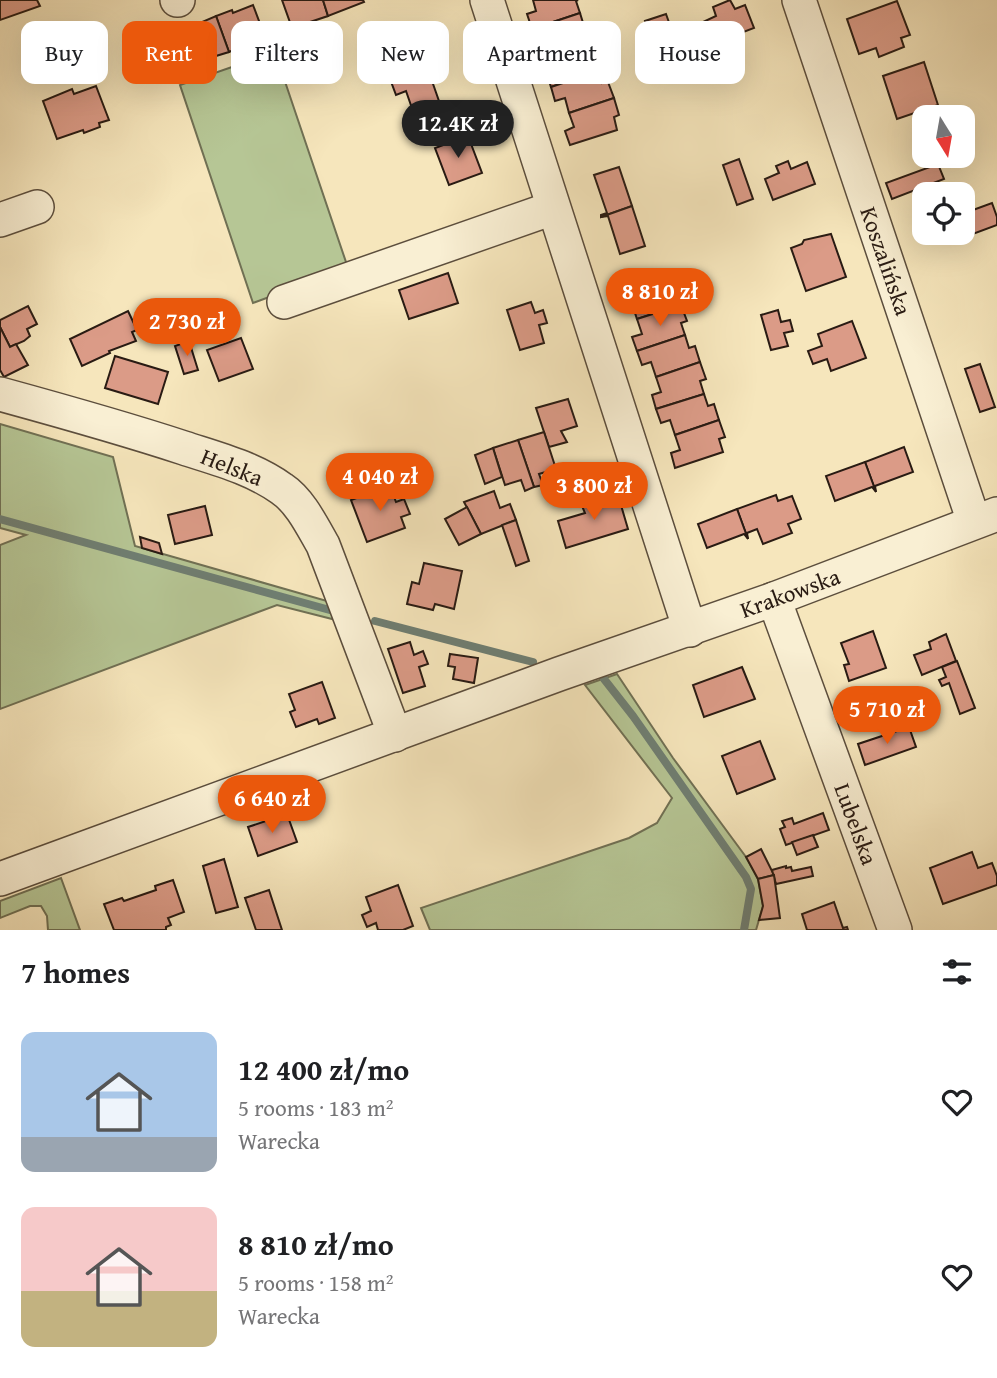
<!DOCTYPE html>
<html lang="en">
<head>
<meta charset="utf-8">
<style>
	body { margin:0; font-family:"Gentium Book Plus",serif; background:#f6f6f6; color:#202124; height:100vh; display:flex; flex-direction:column; font-size:26px; white-space:nowrap }
	* { box-sizing:border-box; margin:0 }
	p { font-size:23px; color:#757577 }
	.icon { flex:none; width:38px; height:38px; fill:none; stroke:currentColor; stroke-width:2; stroke-linecap:round; stroke-linejoin:round }
	.map { position:relative; height:930px; overflow:hidden }
	.side { display:flex; flex-direction:column; background:#fff; flex:1 }
	.side>* { flex:none }
	.hud { position:absolute; left:21px; top:21px; width:956px; height:63px; display:flex; gap:14px }
	.needle { width:46px; rotate:169deg }
	.buttons { position:absolute; left:912px; top:105px; display:grid; gap:14px }
	.buttons a { display:grid; place-items:center; width:63px; height:63px; border-radius:14px; background:#fff; box-shadow:0 7px 28px #0002; font-size:35px }
	.price { position:absolute; translate:-50% -60px; padding:0 16px; border-radius:24px; background:#ea580c; color:#fff; font-size:23px; line-height:46px; filter:drop-shadow(0 2px 4px #0008) }
	.price::after { content:''; position:absolute; left:50%; top:42px; width:21px; height:16px; margin-left:-10px; background:inherit; clip-path:polygon(0 0,100% 0,50% 100%) }
	.price.active { background:#222; color:#fff }
	ul { padding:0; list-style:none }
	li { display:flex; align-items:center; gap:21px; height:175px; padding:0 21px }
	li span { display:grid; place-items:center; flex:none; width:196px; height:140px; border-radius:14px; color:#555 }
	li>.icon { margin-inline-start:auto }
	span .icon { width:84px; height:84px; fill:#fffc; stroke-width:1 }
	li b { font-size:30px }
	h2 { display:flex; justify-content:space-between; align-items:center; height:84px; padding:0 21px; font-size:30px }
	.tag { padding:0 24px; border-radius:14px; background:#fff; box-shadow:0 7px 28px #0002; font-size:24px; line-height:63px }
	.tag.active { background:#ea580c; color:#fff }
	.map>svg:first-child { display:block }
	.green { fill:#b6c695; stroke:#707054; stroke-width:2 }
	.lines { fill:none; stroke-linecap:round; stroke-linejoin:round }
	.stream { stroke:#6f7e72; stroke-width:8 }
	.building { fill:#db9b87; stroke:#291b13; stroke-width:2 }
	.minor-casing { stroke:#5c4e3d; stroke-width:36 }
	.minor { stroke:#f9efd3; stroke-width:33 }
	.labels { text-anchor:middle; stroke-width:7; stroke-linejoin:round; paint-order:stroke }
	.street-label { font-size:23px; fill:#291b13; stroke:#f9efd3 }
</style>
</head>
<body>
<div class="map">
<svg width="997" height="930" viewBox="0 0 997 930">
	<rect width="100%" height="100%" fill="#f6e6bc"/>
	<filter id="stains"><feTurbulence type="fractalNoise" baseFrequency=".00286" numOctaves="4"/><feColorMatrix values="0 0 0 0 .2 0 0 0 0 .09 0 0 0 0 .02 0 0 0 .5 -.17"/></filter>
	<radialGradient id="worn" r=".72"><stop offset=".6" stop-color="#630" stop-opacity="0"/><stop offset="1" stop-color="#630" stop-opacity=".3"/></radialGradient>
	<g class="green">
		<path d="M 275,52 L 348,268 L 253,303 L 180,85 Z"/>
		<path d="M 0,424 L 113,457 L 135,546 L 334,603 L 340,621 L 277,605 L 0,709 L 0,545 L 26,535 L 0,528 Z"/>
		<path d="M 617,674 L 673,758 L 746,857 L 758,879 L 763,906 L 756,930 L 430,930 L 421,908 L 629,838 L 657,823 L 672,798 L 585,685 Z"/>
		<path d="M 61,878 L 80,930 L 48,930 L 47,916 L 41,906 L 30,906 L 0,918 L 0,901 Z"/>
	</g>
	<g class="lines">
		<g class="stream">
			<path d="M 0,519 L 337,612"/>
			<path d="M 375,621 L 533,662"/>
			<path d="M 604,679 L 633,716 L 746,877 L 751,889 L 744,930"/>
		</g>
	</g>
	<g class="building">
		<path d="M 0,0 L 37,0 L 40,6 L 0,20 Z"/>
		<path d="M 282,0 L 323,0 L 328,16 L 292,28 Z"/>
		<path d="M 323,0 L 363,0 L 364,2 L 328,16 Z"/>
		<path d="M 533,0 L 578,0 L 576,1 L 580,13 L 532,29 L 527,14 L 536,11 Z"/>
		<path d="M 730,0 L 735,9 L 745,5 L 754,28 L 712,44 L 703,22 L 716,16 L 713,7 Z"/>
		<path d="M 897,1 L 910,35 L 901,38 L 904,47 L 879,57 L 876,48 L 859,54 L 847,19 Z"/>
		<path d="M 253,5 L 265,37 L 229,52 L 216,16 L 232,10 L 233,13 Z"/>
		<path d="M 580,13 L 584,26 L 589,23 L 595,40 L 551,55 L 546,40 L 536,43 L 532,29 Z"/>
		<path d="M 666,14 L 682,59 L 660,66 L 645,21 Z"/>
		<path d="M 216,16 L 229,52 L 193,63 L 181,31 Z"/>
		<path d="M 425,31 L 442,78 L 432,81 L 440,104 L 414,114 L 406,91 L 396,95 L 383,60 L 395,56 L 391,44 Z"/>
		<path d="M 595,40 L 600,57 L 595,59 L 599,71 L 551,87 L 546,72 L 555,69 L 551,55 Z"/>
		<path d="M 924,62 L 938,105 L 897,119 L 883,76 Z"/>
		<path d="M 599,71 L 602,83 L 608,82 L 614,98 L 569,113 L 565,98 L 555,101 L 551,87 Z"/>
		<path d="M 96,86 L 109,120 L 99,123 L 100,127 L 84,133 L 83,130 L 57,139 L 43,101 L 72,89 L 74,94 Z"/>
		<path d="M 614,98 L 619,115 L 614,117 L 617,130 L 570,145 L 565,131 L 574,127 L 569,113 Z"/>
		<path d="M 468,136 L 482,173 L 449,185 L 435,148 Z"/>
		<path d="M 739,159 L 753,199 L 737,205 L 723,165 Z"/>
		<path d="M 788,161 L 791,169 L 807,162 L 815,184 L 773,200 L 765,179 L 779,173 L 776,166 Z"/>
		<path d="M 938,164 L 944,179 L 892,199 L 886,183 Z"/>
		<path d="M 619,167 L 632,206 L 601,217 L 601,215 L 607,213 L 594,175 Z"/>
		<path d="M 992,203 L 997,217 L 997,225 L 954,241 L 951,233 L 962,233 L 962,214 Z"/>
		<path d="M 632,206 L 645,246 L 620,254 L 608,216 L 601,217 Z"/>
		<path d="M 831,234 L 846,277 L 806,291 L 791,248 L 802,244 L 804,240 Z"/>
		<path d="M 448,273 L 458,303 L 409,319 L 399,290 Z"/>
		<path d="M 666,277 L 670,289 L 676,288 L 681,305 L 637,319 L 632,304 L 623,307 L 618,293 Z"/>
		<path d="M 531,302 L 535,313 L 543,310 L 547,323 L 539,325 L 544,343 L 520,350 L 507,310 Z"/>
		<path d="M 681,305 L 687,321 L 681,323 L 685,335 L 637,351 L 632,337 L 642,334 L 637,319 Z"/>
		<path d="M 28,306 L 37,324 L 27,329 L 30,336 L 24,341 L 10,347 L 0,327 L 0,320 Z"/>
		<path d="M 778,310 L 781,322 L 790,320 L 793,331 L 784,333 L 788,346 L 771,350 L 761,315 Z"/>
		<path d="M 128,311 L 137,330 L 132,332 L 136,341 L 109,351 L 110,353 L 82,366 L 70,339 Z"/>
		<path d="M 852,321 L 866,358 L 831,371 L 827,359 L 813,364 L 808,351 L 822,346 L 818,334 Z"/>
		<path d="M 0,327 L 10,347 L 16,344 L 28,365 L 4,377 L 0,370 Z"/>
		<path d="M 685,335 L 689,348 L 695,346 L 700,362 L 656,377 L 651,362 L 642,365 L 637,351 Z"/>
		<path d="M 241,338 L 253,369 L 219,381 L 207,350 Z"/>
		<path d="M 189,341 L 198,370 L 184,374 L 175,346 Z"/>
		<path d="M 115,356 L 168,372 L 158,404 L 105,388 Z"/>
		<path d="M 700,362 L 706,379 L 700,381 L 704,394 L 656,409 L 652,395 L 661,392 L 656,377 Z"/>
		<path d="M 980,364 L 995,407 L 980,412 L 965,369 Z"/>
		<path d="M 704,394 L 708,406 L 714,404 L 719,420 L 675,435 L 670,420 L 661,423 L 656,409 Z"/>
		<path d="M 568,399 L 577,426 L 561,431 L 567,442 L 549,447 L 536,408 Z"/>
		<path d="M 719,420 L 725,437 L 719,439 L 723,452 L 675,468 L 671,453 L 680,450 L 675,435 Z"/>
		<path d="M 544,432 L 556,469 L 539,474 L 543,485 L 534,487 L 518,440 Z"/>
		<path d="M 518,440 L 534,487 L 525,491 L 521,480 L 505,485 L 493,448 Z"/>
		<path d="M 904,447 L 913,472 L 875,486 L 876,492 L 865,462 Z"/>
		<path d="M 493,448 L 502,477 L 485,484 L 475,455 Z"/>
		<path d="M 865,462 L 876,492 L 872,487 L 835,501 L 826,476 Z"/>
		<path d="M 390,486 L 396,502 L 404,499 L 410,514 L 401,517 L 405,528 L 367,542 L 351,500 Z"/>
		<path d="M 494,491 L 500,508 L 510,504 L 516,520 L 481,534 L 464,502 Z"/>
		<path d="M 618,495 L 628,529 L 566,548 L 558,521 L 585,513 L 582,506 Z"/>
		<path d="M 776,495 L 778,501 L 792,496 L 801,519 L 788,524 L 792,533 L 763,544 L 757,529 L 747,533 L 748,539 L 737,509 Z"/>
		<path d="M 205,506 L 212,535 L 175,544 L 168,515 Z"/>
		<path d="M 467,507 L 481,534 L 459,545 L 445,519 Z"/>
		<path d="M 737,509 L 748,539 L 744,534 L 707,548 L 698,524 Z"/>
		<path d="M 516,520 L 529,561 L 516,566 L 502,525 Z"/>
		<path d="M 140,537 L 159,543 L 162,554 L 142,548 Z"/>
		<path d="M 424,563 L 462,571 L 454,609 L 435,604 L 433,610 L 407,604 L 412,582 L 419,584 Z"/>
		<path d="M 873,631 L 886,668 L 849,681 L 844,665 L 849,664 L 841,643 Z"/>
		<path d="M 946,634 L 956,661 L 922,675 L 914,655 L 931,649 L 929,642 Z"/>
		<path d="M 410,642 L 414,655 L 423,651 L 428,664 L 419,667 L 425,686 L 403,693 L 388,649 Z"/>
		<path d="M 450,654 L 478,658 L 474,683 L 453,679 L 455,667 L 448,666 Z"/>
		<path d="M 957,661 L 975,708 L 960,714 L 949,683 L 942,686 L 939,680 L 946,677 L 942,667 Z"/>
		<path d="M 742,667 L 755,699 L 704,717 L 693,685 Z"/>
		<path d="M 322,682 L 335,718 L 319,724 L 317,719 L 296,727 L 290,712 L 295,710 L 289,694 Z"/>
		<path d="M 909,727 L 916,747 L 865,765 L 858,744 Z"/>
		<path d="M 760,741 L 775,779 L 737,794 L 722,756 Z"/>
		<path d="M 823,813 L 829,830 L 786,845 L 780,829 L 785,827 L 782,821 L 792,818 L 794,824 Z"/>
		<path d="M 287,814 L 297,842 L 258,856 L 248,827 Z"/>
		<path d="M 813,835 L 818,847 L 797,855 L 792,842 Z"/>
		<path d="M 761,849 L 774,875 L 758,879 L 746,857 Z"/>
		<path d="M 972,852 L 978,868 L 992,863 L 997,876 L 997,885 L 943,904 L 930,868 Z"/>
		<path d="M 224,859 L 238,907 L 216,913 L 203,866 Z"/>
		<path d="M 786,866 L 786,868 L 791,867 L 792,871 L 811,867 L 813,876 L 776,884 L 772,870 Z"/>
		<path d="M 774,875 L 780,918 L 759,920 L 763,906 L 758,879 Z"/>
		<path d="M 173,880 L 184,912 L 168,918 L 171,925 L 166,927 L 166,930 L 114,930 L 104,904 L 122,898 L 124,901 L 156,890 L 155,886 Z"/>
		<path d="M 398,885 L 413,926 L 403,930 L 378,930 L 376,923 L 367,927 L 362,915 L 371,911 L 366,897 Z"/>
		<path d="M 269,890 L 282,930 L 256,930 L 245,898 Z"/>
		<path d="M 834,902 L 843,928 L 847,927 L 848,930 L 807,930 L 802,914 Z"/>
	</g>
	<g class="lines">
		<defs>
			<g id="minor">
				<path d="M 177,0 L 178,0"/>
				<path d="M 487,0 L 690,630"/>
				<path d="M 799,0 L 974,522"/>
				<path d="M 0,220 L 37,207"/>
				<path d="M 284,302 L 553,208"/>
				<path d="M 0,394 C 62,411 123,428 184,448 C 218,459 253,468 282,489 C 300,501 312,526 323,545 L 395,735"/>
				<path d="M 774,599 L 895,930"/>
				<path d="M 0,879 L 559,674 L 774,599 L 997,514"/>
			</g>
		</defs>
		<use href="#minor" class="minor-casing"/>
		<use href="#minor" class="minor"/>
	</g>
	<g class="labels">
		<g class="street-label">
			<text transform="translate(886 261) rotate(71)" y="8">Koszalińska</text>
			<text transform="translate(232 467) rotate(22)" y="8">Helska</text>
			<text transform="translate(790 593) rotate(-20)" y="8">Krakowska</text>
			<text transform="translate(856 824) rotate(70)" y="8">Lubelska</text>
		</g>
	</g>
	<rect width="100%" height="100%" filter="url(#stains)"/>
	<rect width="100%" height="100%" fill="url(#worn)"/>
</svg>
<div class="buttons">
<a><svg class="needle" viewBox="-14 -14 28 28"><path d="M0-13l5 13h-10z" fill="#e53935"/><path d="M0 13l5-13h-10z" fill="#757577"/></svg></a>
<a><svg class="icon" aria-label="locate" viewBox="0 0 24 24"><circle cx="12" cy="12" r="6"/><path d="M12 2v4M12 18v4M2 12h4M18 12h4"/></svg></a>
</div>
<b class="price active" style="left:458px;top:160px">12.4K zł</b>
<b class="price" style="left:660px;top:328px">8 810 zł</b>
<b class="price" style="left:187px;top:358px">2 730 zł</b>
<b class="price" style="left:380px;top:513px">4 040 zł</b>
<b class="price" style="left:594px;top:522px">3 800 zł</b>
<b class="price" style="left:887px;top:746px">5 710 zł</b>
<b class="price" style="left:272px;top:835px">6 640 zł</b>
<div class="hud">
<a class="tag">Buy</a>
<a class="tag active">Rent</a>
<a class="tag">Filters</a>
<a class="tag">New</a>
<a class="tag">Apartment</a>
<a class="tag">House</a>
</div>
</div>
<section class="side">
<h2>7 homes<svg class="icon" aria-label="filters" viewBox="0 0 24 24"><path d="M4 7h16M4 17h16"/><circle cx="9" cy="7" r="2"/><circle cx="15" cy="17" r="2"/></svg></h2>
<ul>
<li><span style="background:linear-gradient(#a9c7e8 75%,#9aa5b1 0)"><svg class="icon" aria-label="home" viewBox="0 0 24 24"><path d="M3 11l9-7 9 7M6 9v11h12V9"/></svg></span><div><b>12 400 zł/mo</b><p>5 rooms · 183 m²</p><p>Warecka</p></div><svg class="icon" aria-label="heart" viewBox="0 0 24 24"><path d="M12 20l-8-8c-3-5 5-10 8-4 3-6 11-1 8 4z"/></svg></li>
<li><span style="background:linear-gradient(#f6c9c9 60%,#c2b280 0)"><svg class="icon" aria-label="home" viewBox="0 0 24 24"><path d="M3 11l9-7 9 7M6 9v11h12V9"/></svg></span><div><b>8 810 zł/mo</b><p>5 rooms · 158 m²</p><p>Warecka</p></div><svg class="icon" aria-label="heart" viewBox="0 0 24 24"><path d="M12 20l-8-8c-3-5 5-10 8-4 3-6 11-1 8 4z"/></svg></li>
</ul>
</section>
</body>
</html>
